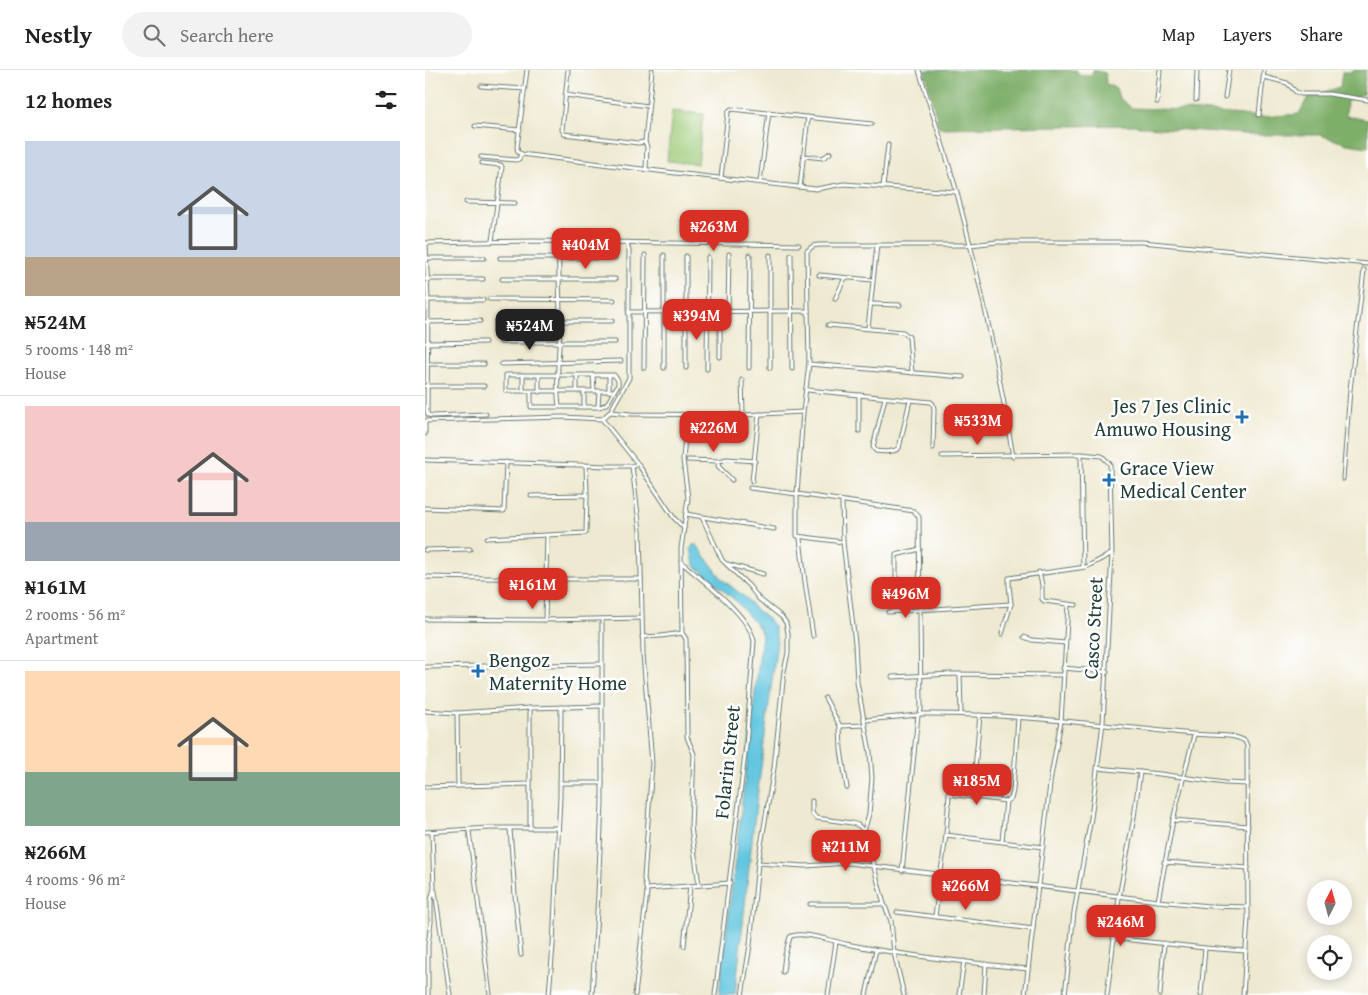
<!DOCTYPE html>
<html lang="en">
<head>
<meta charset="utf-8">
<style>
	body { margin:0; font-family:"Gentium Book Plus",serif; background:#f2f2f2; color:#222; height:100vh; display:flex; flex-direction:column; font-size:19px; white-space:nowrap }
	* { box-sizing:border-box; margin:0 }
	p { font-size:16px; color:#767676 }
	.icon { flex:none; width:28px; height:28px; fill:none; stroke:currentColor; stroke-width:2; stroke-linecap:round; stroke-linejoin:round }
	.map { position:relative; flex:1; overflow:hidden }
	.drawer { display:flex; flex-direction:column; background:#fff; width:425px }
	.drawer>* { flex:none }
	.needle { width:32px; rotate:6deg }
	.fabs { position:absolute; left:882px; top:810px; display:grid; gap:10px }
	.fabs a { display:grid; place-items:center; width:45px; height:45px; border-radius:50%; background:#fff; box-shadow:0 2px 12px #0003; font-size:25px }
	.price { position:absolute; translate:-50% -42px; padding:0 11px; border-radius:10px; background:#d93025; color:#fff; font-size:16px; line-height:32px; filter:drop-shadow(0 1px 2px #0008) }
	.price::after { content:''; position:absolute; left:50%; top:30px; width:15px; height:11px; margin-left:-8px; background:inherit; clip-path:polygon(0 0,100% 0,50% 100%) }
	.price.active { background:#222; color:#fff }
	ul { padding:0; list-style:none }
	li { display:grid; align-content:center; gap:10px; height:265px; padding:0 25px }
	li+li { border-top:1px solid #e0e0e0 }
	li span { display:grid; place-items:center; height:155px; border-radius:0px; color:#555 }
	li>.icon { margin-inline-start:auto }
	span .icon { width:90px; height:90px; fill:#fffc; stroke-width:1 }
	li b { font-size:21px }
	h2 { display:flex; justify-content:space-between; align-items:center; height:60px; padding:0 25px; font-size:21px }
	header { display:flex; align-items:center; gap:30px; box-sizing:border-box; height:70px; padding:0 25px; background:#fff; border-bottom:1px solid #e0e0e0 }
	header strong { font-size:24px }
	nav { display:flex; gap:28px; margin-inline-start:auto; font-size:18px }
	.search { width:350px; height:45px; background:#f2f2f2; display:flex; align-items:center; gap:12px; box-sizing:border-box; padding:0 18px; border-radius:28px; color:#767676; font-size:19px }
	main { display:flex; flex:1; min-height:0 }
	.map>svg:first-child { display:block }
	.green { fill:#9ecb79; stroke:#5e8456 }
	.forest { fill:#7eaf69; stroke:#4e764e }
	.water { fill:#61c5df; stroke:#40818a }
	.lines { fill:none; stroke-linecap:round; stroke-linejoin:round }
	.street-casing { stroke:#67796b; stroke-width:5 }
	.street { stroke:#fff; stroke-width:3 }
	.poi-dot { fill:#1f6fb2; stroke:#fff; stroke-width:2 }
	.labels { text-anchor:middle; stroke-width:5; stroke-linejoin:round; paint-order:stroke }
	.poi-label { font-size:20px; fill:#1f3d34; stroke:#fff; text-anchor:start }
	.street-label { font-size:20px; fill:#1f3d34; stroke:#fff }
</style>
</head>
<body>
<header>
<strong>Nestly</strong>
<div class="search"><svg class="icon" aria-label="search" viewBox="0 0 24 24"><circle cx="10" cy="10" r="6"/><path d="M15 15l6 6"/></svg>Search here</div>
<nav><a>Map</a><a>Layers</a><a>Share</a></nav>
</header>
<main>
<section class="drawer">
<h2>12 homes<svg class="icon" aria-label="filters" viewBox="0 0 24 24"><path d="M4 7h16M4 17h16"/><circle cx="9" cy="7" r="2"/><circle cx="15" cy="17" r="2"/></svg></h2>
<ul>
<li><span style="background:linear-gradient(#c9d6e8 75%,#b9a48a 0)"><svg class="icon" aria-label="home" viewBox="0 0 24 24"><path d="M3 11l9-7 9 7M6 9v11h12V9"/></svg></span><div><b>₦524M</b><p>5 rooms · 148 m²</p><p>House</p></div></li>
<li><span style="background:linear-gradient(#f6c9c9 75%,#9aa5b1 0)"><svg class="icon" aria-label="home" viewBox="0 0 24 24"><path d="M3 11l9-7 9 7M6 9v11h12V9"/></svg></span><div><b>₦161M</b><p>2 rooms · 56 m²</p><p>Apartment</p></div></li>
<li><span style="background:linear-gradient(#ffd9b3 65%,#7fa58c 0)"><svg class="icon" aria-label="home" viewBox="0 0 24 24"><path d="M3 11l9-7 9 7M6 9v11h12V9"/></svg></span><div><b>₦266M</b><p>4 rooms · 96 m²</p><p>House</p></div></li>
</ul>
</section>
<div class="map">
<svg width="943" height="925" viewBox="0 0 943 925">
	<rect width="100%" height="100%" fill="#fff"/>
	<filter id="ink" filterUnits="userSpaceOnUse"><feTurbulence type="fractalNoise" baseFrequency=".02" numOctaves="2"/><feDisplacementMap in="SourceGraphic" scale="10" xChannelSelector="R" yChannelSelector="G"/><feConvolveMatrix kernelMatrix="1 2 1 2 8 2 1 2 1" color-interpolation-filters="sRGB"/></filter>
	<filter id="wash" filterUnits="userSpaceOnUse"><feTurbulence type="fractalNoise" baseFrequency=".0096" numOctaves="4" result="noise"/><feDisplacementMap in="SourceGraphic" scale="20" xChannelSelector="R" yChannelSelector="G"/><feGaussianBlur stdDeviation="1.12" result="paint"/><feColorMatrix in="noise" values="0 0 0 0 0 0 0 0 0 0 0 0 0 0 0 0 0 1.4 0 .05"/><feComposite in="paint" operator="in"/></filter>
	<g filter="url(#wash)">
		<rect width="100%" height="100%" fill="#eee9d0"/>
		<path class="green" d="M 247,41 L 278,44 L 273,94 L 242,91 Z"/>
		<path class="forest" d="M 500,0 L 652,0 L 653,5 L 667,5 L 668,0 L 680,3 L 681,14 L 691,18 L 694,28 L 707,38 L 762,40 L 838,47 L 874,44 L 883,27 L 915,17 L 917,2 L 928,2 L 929,0 L 941,0 L 938,24 L 922,31 L 921,46 L 943,50 L 943,77 L 922,74 L 895,65 L 834,65 L 720,57 L 709,55 L 514,58 Z"/>
		<path class="water" d="M 268,475 L 272,475 L 297,509 L 322,529 L 329,538 L 343,549 L 349,557 L 352,571 L 329,752 L 310,925 L 294,925 L 337,565 L 334,558 L 311,531 L 269,495 L 266,478 Z"/>
	</g>
	<g filter="url(#ink)">
		<g class="lines">
			<defs>
				<g id="street">
					<path d="M 143,0 L 137,60 L 139,64 L 213,73 L 220,72"/>
					<path d="M 494,0 C 506,41 521,82 532,123 C 555,210 574,298 588,387"/>
					<path d="M 839,7 L 862,13 L 871,22 L 876,24 L 904,24 L 943,30"/>
					<path d="M 56,16 L 100,19"/>
					<path d="M 140,25 L 223,36"/>
					<path d="M 800,27 L 804,0"/>
					<path d="M 771,30 L 772,0"/>
					<path d="M 732,32 L 735,0"/>
					<path d="M 834,45 L 839,0"/>
					<path d="M 50,56 L 95,60"/>
					<path d="M 96,84 L 233,101 L 391,119 L 419,114 L 532,122"/>
					<path d="M 96,84 L 93,82 L 92,77 L 102,0"/>
					<path d="M 379,86 L 398,88 L 405,83"/>
					<path d="M 56,87 L 91,90 L 94,89 L 96,84"/>
					<path d="M 57,93 L 76,95 L 77,97 L 67,171"/>
					<path d="M 221,100 L 222,77 L 220,72 L 227,0"/>
					<path d="M 296,108 L 303,42 L 306,39 L 447,54"/>
					<path d="M 335,112 L 344,42"/>
					<path d="M 375,117 L 383,47"/>
					<path d="M 458,117 L 463,75"/>
					<path d="M 41,132 L 90,133"/>
					<path d="M 0,173 L 109,171 L 374,175"/>
					<path d="M 1,173 L 3,230 L 2,341 L 3,345 L 7,346 L 61,344"/>
					<path d="M 345,185 L 345,298"/>
					<path d="M 366,185 L 367,299"/>
					<path d="M 0,188 L 59,188"/>
					<path d="M 75,188 L 190,188"/>
					<path d="M 394,205 L 447,210"/>
					<path d="M 0,209 L 58,209"/>
					<path d="M 77,209 L 190,209"/>
					<path d="M 64,229 L 189,230"/>
					<path d="M 410,229 L 420,208"/>
					<path d="M 0,230 L 58,230"/>
					<path d="M 445,234 L 475,235"/>
					<path d="M 203,242 L 383,241"/>
					<path d="M 295,242 L 295,287"/>
					<path d="M 303,242 L 304,184"/>
					<path d="M 75,251 L 187,251"/>
					<path d="M 0,252 L 55,251"/>
					<path d="M 403,255 L 478,262 L 484,267 L 487,303"/>
					<path d="M 443,258 L 452,175"/>
					<path d="M 76,272 L 190,272"/>
					<path d="M 1,273 L 60,272"/>
					<path d="M 2,294 L 59,294"/>
					<path d="M 76,294 L 196,291"/>
					<path d="M 384,294 L 538,307"/>
					<path d="M 219,298 L 220,185"/>
					<path d="M 239,298 L 239,185"/>
					<path d="M 261,298 L 261,186"/>
					<path d="M 324,298 L 325,185"/>
					<path d="M 282,299 L 283,187"/>
					<path d="M 81,305 L 189,305 L 193,310 L 193,315 L 189,321 L 81,321 Z"/>
					<path d="M 114,305 L 114,322"/>
					<path d="M 168,305 L 169,321"/>
					<path d="M 184,306 L 184,321"/>
					<path d="M 317,310 L 318,344"/>
					<path d="M 0,316 L 59,316"/>
					<path d="M 382,320 L 506,332 L 508,334 L 509,339 L 508,378"/>
					<path d="M 98,321 L 98,305"/>
					<path d="M 152,321 L 152,305"/>
					<path d="M 106,322 L 106,337 L 173,337 C 183,336 185,329 189,321"/>
					<path d="M 434,325 L 434,361"/>
					<path d="M 460,328 L 448,377 L 451,381 C 458,382 468,383 474,378 L 485,330"/>
					<path d="M 134,336 C 130,308 135,280 135,252 C 135,225 133,199 134,172"/>
					<path d="M 159,337 L 159,321"/>
					<path d="M 173,337 L 174,321"/>
					<path d="M 185,342 L 206,344 L 318,345 L 378,342"/>
					<path d="M 262,344 L 258,390 L 263,428 L 256,479 L 257,563 L 261,569 L 262,667 L 269,684 L 266,757 L 274,815"/>
					<path d="M 177,349 L 185,342 L 204,308 L 204,181 L 202,172"/>
					<path d="M 0,351 L 137,347 L 177,349 L 213,394 L 249,448 L 259,458"/>
					<path d="M 0,364 L 0,351"/>
					<path d="M 656,384 L 658,497"/>
					<path d="M 517,386 L 656,384 L 677,386 L 685,394 L 687,484 L 678,653 L 666,748 L 649,842 L 640,925"/>
					<path d="M 0,390 L 184,396 L 207,396 L 213,394"/>
					<path d="M 263,390 L 294,391"/>
					<path d="M 207,396 L 215,461 L 218,584 L 227,693 L 219,809 L 222,822 L 210,925"/>
					<path d="M 918,409 L 925,320 L 939,200"/>
					<path d="M 307,410 L 293,396 L 294,391 L 302,389 L 330,391"/>
					<path d="M 327,411 L 334,344"/>
					<path d="M 325,418 L 372,424 L 372,466 L 418,472"/>
					<path d="M 106,426 L 162,425"/>
					<path d="M 417,432 L 418,472 L 430,573 L 432,612 L 445,682 L 447,708 L 444,744 L 439,761"/>
					<path d="M 0,438 L 79,441 L 81,392"/>
					<path d="M 261,444 L 349,459"/>
					<path d="M 277,447 L 297,490 L 324,516 L 334,529 L 357,547 L 361,553 L 363,563 L 363,583 L 359,601 L 349,698 L 333,793 L 325,875 L 317,925"/>
					<path d="M 62,468 L 161,463 L 162,425 L 161,395"/>
					<path d="M 375,468 L 380,512 L 388,566"/>
					<path d="M 0,480 L 45,479"/>
					<path d="M 256,492 C 276,509 324,545 329,571 L 321,676 L 290,925"/>
					<path d="M 302,494 L 338,504"/>
					<path d="M 614,502 L 617,515 L 617,529 L 619,531 L 651,535"/>
					<path d="M 0,507 L 120,509 L 216,509"/>
					<path d="M 471,515 L 471,485 L 495,479"/>
					<path d="M 463,542 L 586,534"/>
					<path d="M 0,549 L 120,550 L 217,548"/>
					<path d="M 120,550 L 122,466"/>
					<path d="M 577,564 L 586,534 L 584,515 L 584,508 L 661,497 L 686,484"/>
					<path d="M 217,567 L 236,566 L 257,563"/>
					<path d="M 599,567 L 607,570 L 640,573"/>
					<path d="M 0,597 L 176,594"/>
					<path d="M 638,598 L 682,602"/>
					<path d="M 535,604 L 536,644"/>
					<path d="M 467,607 L 527,604 L 638,605"/>
					<path d="M 400,628 L 415,656 L 440,655"/>
					<path d="M 105,638 L 105,758"/>
					<path d="M 0,641 L 32,643 L 105,638 L 177,636"/>
					<path d="M 32,643 L 33,715"/>
					<path d="M 495,644 C 586,643 677,655 768,664 C 784,666 807,663 820,671 L 822,676 L 823,848 L 818,925"/>
					<path d="M 440,650 L 493,645"/>
					<path d="M 415,656 L 416,680 L 422,718"/>
					<path d="M 672,698 L 735,704 L 800,713 L 823,714"/>
					<path d="M 550,699 L 555,645"/>
					<path d="M 135,713 L 177,713"/>
					<path d="M 0,717 L 105,714"/>
					<path d="M 524,724 L 581,731"/>
					<path d="M 387,731 L 387,743 L 391,748 L 427,753 L 433,755 L 439,761 L 459,834 L 466,851 L 469,883 L 479,925"/>
					<path d="M 748,750 L 823,756"/>
					<path d="M 85,759 L 90,825 L 96,885"/>
					<path d="M 44,761 L 65,925"/>
					<path d="M 0,762 L 64,758 L 133,758"/>
					<path d="M 521,765 L 618,777"/>
					<path d="M 577,771 L 581,731 L 586,729 L 588,721 L 593,648"/>
					<path d="M 739,792 L 823,798"/>
					<path d="M 333,793 L 380,796 L 423,793 L 733,831 L 784,836 L 823,837"/>
					<path d="M 477,801 L 493,645 L 495,644 L 496,639 L 494,447 L 489,441 L 372,424 L 378,342 L 384,294 L 382,181 L 388,176 L 393,175 L 545,175 L 572,172 L 717,172 L 943,194"/>
					<path d="M 222,819 L 305,813"/>
					<path d="M 10,821 L 25,925"/>
					<path d="M 733,831 L 748,750 L 769,665"/>
					<path d="M 385,834 L 459,834"/>
					<path d="M 472,842 L 608,859"/>
					<path d="M 510,846 L 521,765 L 526,699"/>
					<path d="M 688,868 L 780,878 L 820,881"/>
					<path d="M 259,876 L 265,816"/>
					<path d="M 358,902 L 360,885 L 365,867 C 374,860 408,871 421,874 C 481,886 542,892 603,899"/>
					<path d="M 3,925 L 3,875 L 6,852 L 6,830 L 9,818 L 7,762"/>
					<path d="M 124,925 L 128,875 L 135,727 L 136,637"/>
					<path d="M 167,925 L 173,825 L 177,733 L 177,549"/>
					<path d="M 403,925 L 411,872"/>
					<path d="M 441,925 L 451,880"/>
					<path d="M 534,925 L 539,891"/>
					<path d="M 559,925 L 561,894"/>
					<path d="M 600,925 L 626,706 L 636,651 L 643,535"/>
					<path d="M 682,925 L 694,827 L 709,747 L 715,702"/>
					<path d="M 735,925 L 739,873"/>
					<path d="M 776,925 L 780,878"/>
				</g>
			</defs>
			<use href="#street" class="street-casing"/>
			<use href="#street" class="street"/>
		</g>
	</g>
	<g class="poi-dot">
		<path d="M814.5 339.5h5v5h5v5h-5v5h-5v-5h-5v-5h5z"/>
		<path d="M681.5 402.5h5v5h5v5h-5v5h-5v-5h-5v-5h5z"/>
		<path d="M50.5 593.5h5v5h5v5h-5v5h-5v-5h-5v-5h5z"/>
	</g>
	<g class="labels">
		<g class="poi-label">
			<text x="806" y="343" text-anchor="end">Jes 7 Jes Clinic<tspan x="806" dy="23">Amuwo Housing</tspan></text>
			<text x="695" y="405">Grace View<tspan x="695" dy="23">Medical Center</tspan></text>
			<text x="64" y="597">Bengoz<tspan x="64" dy="23">Maternity Home</tspan></text>
		</g>
		<g class="street-label">
			<text transform="translate(668 558) rotate(-87)" y="7">Casco Street</text>
			<text transform="translate(302 692) rotate(-84)" y="7">Folarin Street</text>
		</g>
	</g>
</svg>
<div class="fabs">
<a><svg class="needle" viewBox="-14 -14 28 28"><path d="M0-13l5 13h-10z" fill="#e53935"/><path d="M0 13l5-13h-10z" fill="#767676"/></svg></a>
<a><svg class="icon" aria-label="locate" viewBox="0 0 24 24"><circle cx="12" cy="12" r="6"/><path d="M12 2v4M12 18v4M2 12h4M18 12h4"/></svg></a>
</div>
<b class="price" style="left:289px;top:182px">₦263M</b>
<b class="price" style="left:161px;top:200px">₦404M</b>
<b class="price" style="left:272px;top:271px">₦394M</b>
<b class="price active" style="left:105px;top:281px">₦524M</b>
<b class="price" style="left:553px;top:376px">₦533M</b>
<b class="price" style="left:289px;top:383px">₦226M</b>
<b class="price" style="left:108px;top:540px">₦161M</b>
<b class="price" style="left:481px;top:549px">₦496M</b>
<b class="price" style="left:552px;top:736px">₦185M</b>
<b class="price" style="left:421px;top:802px">₦211M</b>
<b class="price" style="left:541px;top:841px">₦266M</b>
<b class="price" style="left:696px;top:877px">₦246M</b>
</div>
</main>
</body>
</html>
